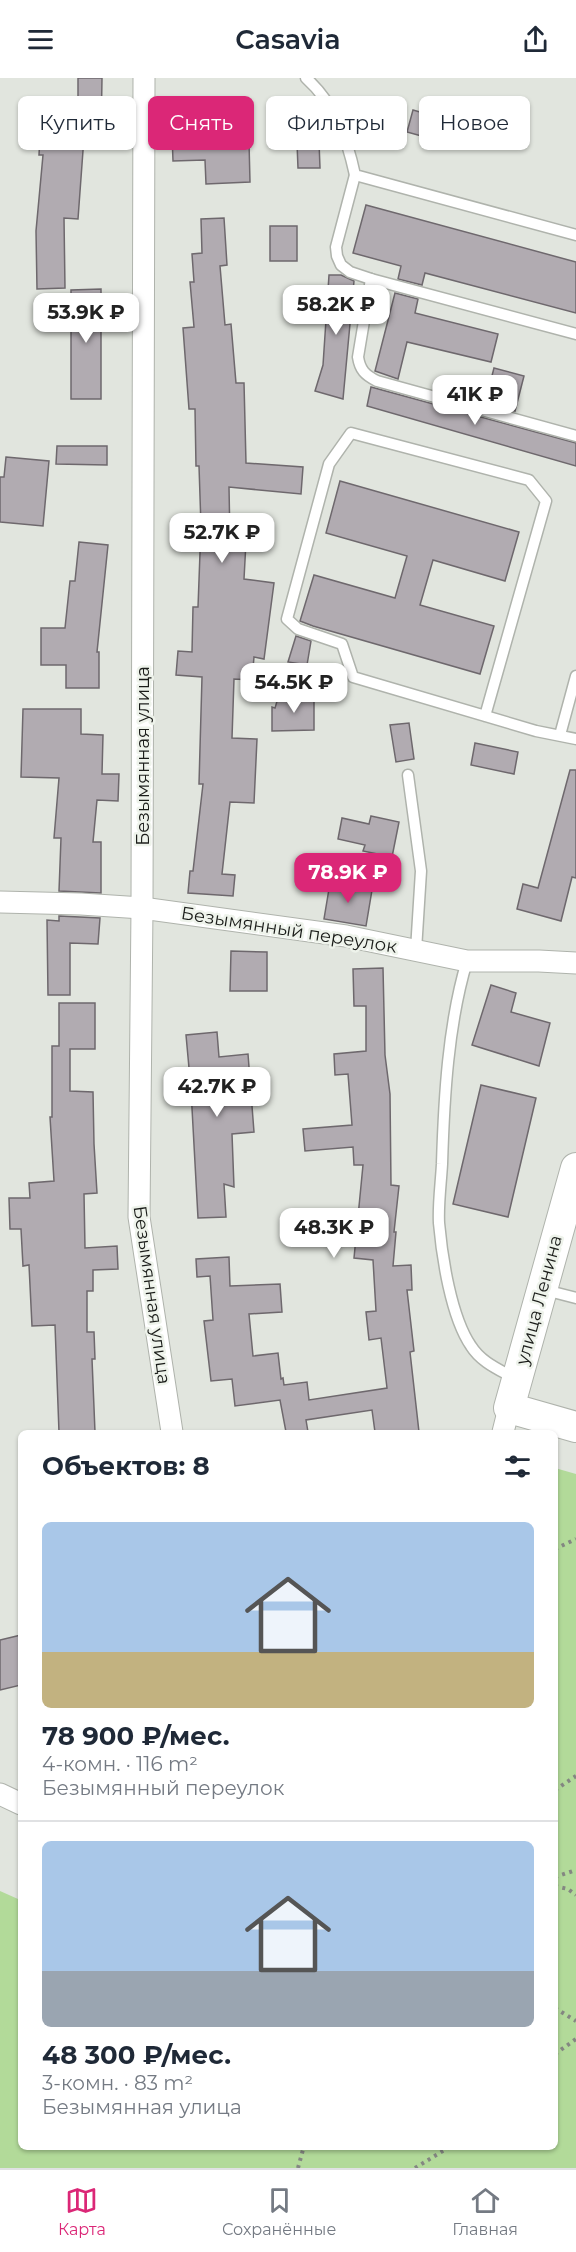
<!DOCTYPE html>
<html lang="ru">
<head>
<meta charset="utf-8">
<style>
	body { margin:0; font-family:Montserrat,sans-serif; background:#f6f6f7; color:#1f2937; height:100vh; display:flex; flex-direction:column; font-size:22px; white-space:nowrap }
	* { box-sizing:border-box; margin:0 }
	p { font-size:20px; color:#747a83 }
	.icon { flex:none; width:33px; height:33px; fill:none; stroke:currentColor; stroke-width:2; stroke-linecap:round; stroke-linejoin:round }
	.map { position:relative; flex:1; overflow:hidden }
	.sheet { position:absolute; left:18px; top:1352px; width:540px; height:720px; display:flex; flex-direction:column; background:#fff; border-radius:9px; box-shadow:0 2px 4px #0004 }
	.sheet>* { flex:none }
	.banner { position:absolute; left:18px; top:18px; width:540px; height:54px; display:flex; gap:12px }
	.price { position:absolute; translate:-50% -51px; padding:0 14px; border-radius:12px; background:#fff; color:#222; font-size:20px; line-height:39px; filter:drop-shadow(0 2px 3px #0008) }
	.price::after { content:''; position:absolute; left:50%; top:36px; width:18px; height:14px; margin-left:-9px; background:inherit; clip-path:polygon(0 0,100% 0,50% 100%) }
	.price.active { background:#db2777; color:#fff }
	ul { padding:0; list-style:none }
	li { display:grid; align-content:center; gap:12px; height:318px; padding:0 24px }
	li+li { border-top:2px solid #e0e1e3 }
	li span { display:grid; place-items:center; height:186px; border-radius:9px; color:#555 }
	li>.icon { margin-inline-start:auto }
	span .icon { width:108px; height:108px; fill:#fffc; stroke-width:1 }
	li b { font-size:26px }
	h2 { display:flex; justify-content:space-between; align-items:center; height:72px; padding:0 24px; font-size:26px }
	.chip { padding:0 21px; border-radius:9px; background:#fff; box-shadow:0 2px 4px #0004; font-size:21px; line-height:54px }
	.chip.active { background:#db2777; color:#fff }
	header { display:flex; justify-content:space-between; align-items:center; height:78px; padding:0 24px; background:#fff; font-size:27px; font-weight:600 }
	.menu { display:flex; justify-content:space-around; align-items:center; height:84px; border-top:2px solid #e0e1e3; background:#fff; font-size:16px; color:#747a83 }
	.menu a { display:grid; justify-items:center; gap:3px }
	.menu .active { color:#db2777 }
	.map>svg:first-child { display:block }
	.green { fill:#b2da99 }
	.building { fill:#b1abb1; stroke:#6e686d; stroke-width:1.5 }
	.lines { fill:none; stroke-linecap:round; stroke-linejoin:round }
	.lane-casing { stroke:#afb3ac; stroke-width:13 }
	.street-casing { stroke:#afb3ac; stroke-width:23 }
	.secondary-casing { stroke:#afb3ac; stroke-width:32 }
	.path { stroke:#848782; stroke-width:4; stroke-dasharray:3 4.5; stroke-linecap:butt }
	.lane { stroke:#fff; stroke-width:10 }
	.street { stroke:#fff; stroke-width:21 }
	.secondary { stroke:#fff; stroke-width:30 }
	.labels { text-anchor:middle; stroke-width:5; stroke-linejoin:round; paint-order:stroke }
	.street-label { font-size:18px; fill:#1a1c19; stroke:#eef3eb }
</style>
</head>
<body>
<header><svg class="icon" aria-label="menu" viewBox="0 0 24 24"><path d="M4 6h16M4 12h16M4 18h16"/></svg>Casavia<svg class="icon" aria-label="share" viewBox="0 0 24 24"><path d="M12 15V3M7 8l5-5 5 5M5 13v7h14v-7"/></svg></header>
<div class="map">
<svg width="576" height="2090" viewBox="0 0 576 2090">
	<rect width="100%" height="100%" fill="#e1e5de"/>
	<path class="green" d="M 555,1390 L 576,1396 L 576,2090 L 0,2090 L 0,1813 L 18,1821 L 21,1814 L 21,2068 L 555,2068 Z"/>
	<g class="building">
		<path d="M 78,0 L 102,0 L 101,60 L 84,59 L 78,141 L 64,140 L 65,210 L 37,211 L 36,153 L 43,77 L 39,77 L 41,40 L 45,40 L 46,26 L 78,27 Z"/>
		<path d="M 189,24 L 213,24 L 215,66 L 249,64 L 250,104 L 206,106 L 205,82 L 173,83 L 172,56 L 189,55 Z"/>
		<path d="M 413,32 L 441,40 L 436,62 L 407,54 Z"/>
		<path d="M 319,64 L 320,90 L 298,90 L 297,65 Z"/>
		<path d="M 366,127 L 576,184 L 576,235 L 425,195 L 422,207 L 398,201 L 401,188 L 353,175 Z"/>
		<path d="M 224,140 L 227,187 L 220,188 L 225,247 L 231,246 L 236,305 L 244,305 L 246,385 L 303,389 L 301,416 L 229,409 L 230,463 L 246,464 L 244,501 L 274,505 L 264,581 L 254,579 L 252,602 L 234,601 L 232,660 L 257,661 L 254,725 L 230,724 L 222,796 L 235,797 L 233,818 L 188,815 L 190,793 L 193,793 L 203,706 L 199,706 L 202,599 L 176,597 L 178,573 L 192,574 L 193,529 L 198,529 L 201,448 L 199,388 L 196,388 L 195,331 L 189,331 L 183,250 L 194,249 L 190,204 L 194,204 L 192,176 L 202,175 L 201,141 Z"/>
		<rect x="270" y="148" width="27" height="35"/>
		<path d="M 329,197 L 341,197 L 354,203 L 343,321 L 315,313 L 323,287 Z"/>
		<path d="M 101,211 L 101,321 L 71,321 L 71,212 Z"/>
		<path d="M 395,215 L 418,221 L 415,235 L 498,256 L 491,284 L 407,264 L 398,301 L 375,293 Z"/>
		<path d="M 494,290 L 524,298 L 515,333 L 485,325 Z"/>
		<path d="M 371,309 L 576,365 L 576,388 L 367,328 Z"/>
		<path d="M 57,368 L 107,368 L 107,387 L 56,386 Z"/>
		<path d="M 6,379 L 49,383 L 43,448 L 0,444 L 0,399 L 4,399 Z"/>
		<path d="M 340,403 L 519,454 L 505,503 L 433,482 L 420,527 L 494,548 L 480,596 L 313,548 L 300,543 L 314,497 L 395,520 L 407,478 L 326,455 Z"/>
		<path d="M 79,464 L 108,467 L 97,574 L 99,574 L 99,610 L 66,610 L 66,587 L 41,587 L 41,550 L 65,550 L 70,503 L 75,503 Z"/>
		<path d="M 296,558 L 311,563 L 307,587 L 288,584 Z"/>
		<path d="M 314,619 L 314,652 L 272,653 L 272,629 L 275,630 L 278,620 Z"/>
		<path d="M 23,631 L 81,631 L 81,656 L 103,657 L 102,696 L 119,696 L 118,723 L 97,722 L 93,764 L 101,764 L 101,815 L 59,813 L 61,760 L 54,760 L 59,700 L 21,699 Z"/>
		<path d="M 409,645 L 414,681 L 396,684 L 390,647 Z"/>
		<path d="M 475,665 L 518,674 L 514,696 L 471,687 Z"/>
		<path d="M 570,692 L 576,692 L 576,800 L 572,799 L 561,843 L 517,831 L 523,806 L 538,810 Z"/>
		<path d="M 371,738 L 399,744 L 392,779 L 363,773 L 365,767 L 338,761 L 342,740 L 369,746 Z"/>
		<path d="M 330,805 L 372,812 L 366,848 L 324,841 Z"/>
		<path d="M 59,838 L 100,840 L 98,866 L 70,865 L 70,917 L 48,917 L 47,842 L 59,843 Z"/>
		<path d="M 231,873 L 267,874 L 267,913 L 230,913 Z"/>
		<path d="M 383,890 L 385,977 L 390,1016 L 391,1107 L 399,1108 L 394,1154 L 396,1154 L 393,1188 L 411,1187 L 412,1212 L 407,1212 L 414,1273 L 410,1274 L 419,1354 L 375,1354 L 372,1332 L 306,1342 L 308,1354 L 286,1354 L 280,1322 L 235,1328 L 232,1301 L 211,1303 L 204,1243 L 213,1242 L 210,1198 L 197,1199 L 196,1181 L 229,1179 L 230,1208 L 280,1206 L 282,1234 L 249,1236 L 253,1278 L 278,1275 L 281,1301 L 283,1300 L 284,1307 L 307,1304 L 309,1322 L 387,1310 L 381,1260 L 369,1262 L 366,1234 L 376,1233 L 373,1182 L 354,1180 L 363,1087 L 354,1087 L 353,1069 L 305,1073 L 303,1051 L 352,1047 L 348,996 L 335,997 L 334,976 L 366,973 L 366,928 L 354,928 L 353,891 Z"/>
		<path d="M 491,907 L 516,915 L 511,934 L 550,945 L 539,988 L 472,967 Z"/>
		<path d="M 59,925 L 95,925 L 95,971 L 70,971 L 70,1013 L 93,1014 L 94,1066 L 97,1115 L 84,1116 L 85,1170 L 117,1168 L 118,1191 L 93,1192 L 93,1213 L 87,1213 L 87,1254 L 94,1254 L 95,1281 L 92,1281 L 95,1354 L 59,1354 L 55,1247 L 32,1248 L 29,1187 L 23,1188 L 21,1151 L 10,1151 L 9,1120 L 30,1120 L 29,1105 L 54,1103 L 50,1039 L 52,1039 L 52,968 L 59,968 Z"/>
		<path d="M 217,954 L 219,979 L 248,976 L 254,1054 L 232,1056 L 234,1109 L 224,1106 L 226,1139 L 198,1140 L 191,1012 L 186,957 Z"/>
		<path d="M 481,1007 L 536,1020 L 508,1139 L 453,1126 Z"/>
		<path d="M 21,1557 L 21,1607 L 0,1612 L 0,1562 Z"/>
	</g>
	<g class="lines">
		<defs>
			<g id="lane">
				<path d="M 306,0 C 335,26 347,60 355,97 L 576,157"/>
				<path d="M 355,97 L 336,169 L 337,178 L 341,187 L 350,194 L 371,201 L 576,256"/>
				<path d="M 371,201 L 358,279 C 360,292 365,297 377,303 L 576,358"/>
				<path d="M 485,638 L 546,423 L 529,402 L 351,355 L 329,386 L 287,541 L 298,551 L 342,566 L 353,599 L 536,653 L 576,661"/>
				<path d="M 560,657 L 576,598"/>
				<path d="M 408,697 L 421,793 L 416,872"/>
				<path d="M 467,883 C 448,946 444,1020 442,1086 C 441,1105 438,1126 439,1145 C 442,1179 451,1239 471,1268 C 481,1284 498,1291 514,1300"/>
				<path d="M 545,1212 L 576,1220"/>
			</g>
			<g id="street">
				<path d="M 144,0 L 142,830 L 139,1139 L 172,1354"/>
				<path d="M 0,824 L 81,826 L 142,830 L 346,858 L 467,883 L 539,883 L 576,885"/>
				<path d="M 503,1354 L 509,1330"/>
				<path d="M 0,1716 L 21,1726"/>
			</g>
			<path id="secondary" d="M 576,1090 L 509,1330 L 576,1349"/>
		</defs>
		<use href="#lane" class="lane-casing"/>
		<use href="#street" class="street-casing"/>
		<use href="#secondary" class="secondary-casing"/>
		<g class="path">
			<path d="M 555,1471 L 576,1461"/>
			<path d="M 555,1712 L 576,1698"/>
			<path d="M 555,1799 L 576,1792"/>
			<path d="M 555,1808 L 568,1811 L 576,1817"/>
			<path d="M 555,1930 L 576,1943"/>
			<path d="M 555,1976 L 576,1961"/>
			<path d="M 298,2090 L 304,2068"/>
			<path d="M 415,2090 L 451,2068"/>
		</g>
		<use href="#lane" class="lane"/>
		<use href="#street" class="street"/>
		<use href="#secondary" class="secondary"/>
	</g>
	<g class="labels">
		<g class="street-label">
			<text transform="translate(143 678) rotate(-90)" y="6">Безымянная улица</text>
			<text transform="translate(289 852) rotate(9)" y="6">Безымянный переулок</text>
			<text transform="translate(152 1217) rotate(82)" y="6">Безымянная улица</text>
			<text transform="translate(539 1222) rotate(-75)" y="6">улица Ленина</text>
		</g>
	</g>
</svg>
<b class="price" style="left:336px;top:258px">58.2K ₽</b>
<b class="price" style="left:86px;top:266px">53.9K ₽</b>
<b class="price" style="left:475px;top:348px">41K ₽</b>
<b class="price" style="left:222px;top:486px">52.7K ₽</b>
<b class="price" style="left:294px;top:636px">54.5K ₽</b>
<b class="price active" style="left:348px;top:826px">78.9K ₽</b>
<b class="price" style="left:217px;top:1040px">42.7K ₽</b>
<b class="price" style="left:334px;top:1181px">48.3K ₽</b>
<div class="banner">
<a class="chip">Купить</a>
<a class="chip active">Снять</a>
<a class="chip">Фильтры</a>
<a class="chip">Новое</a>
</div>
<section class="sheet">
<h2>Объектов: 8<svg class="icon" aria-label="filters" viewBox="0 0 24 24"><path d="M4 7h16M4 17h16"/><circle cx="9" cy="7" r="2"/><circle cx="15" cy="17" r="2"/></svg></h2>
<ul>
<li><span style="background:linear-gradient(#a9c7e8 70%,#c2b280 0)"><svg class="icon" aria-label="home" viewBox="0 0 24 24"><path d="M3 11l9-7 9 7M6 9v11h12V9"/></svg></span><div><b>78 900 ₽/мес.</b><p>4-комн. · 116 m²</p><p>Безымянный переулок</p></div></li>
<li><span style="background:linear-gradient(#a9c7e8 70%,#9aa5b1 0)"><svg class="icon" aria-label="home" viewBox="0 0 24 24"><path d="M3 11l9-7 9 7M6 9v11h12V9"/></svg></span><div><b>48 300 ₽/мес.</b><p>3-комн. · 83 m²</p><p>Безымянная улица</p></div></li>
</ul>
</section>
</div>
<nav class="menu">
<a class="active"><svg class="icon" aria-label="map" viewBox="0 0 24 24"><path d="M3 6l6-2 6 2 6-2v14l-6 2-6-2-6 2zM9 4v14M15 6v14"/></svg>Карта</a>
<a><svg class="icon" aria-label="saved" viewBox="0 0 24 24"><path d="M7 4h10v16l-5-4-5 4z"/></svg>Сохранённые</a>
<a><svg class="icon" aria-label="home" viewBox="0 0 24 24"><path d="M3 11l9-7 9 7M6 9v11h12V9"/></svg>Главная</a>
</nav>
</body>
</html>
